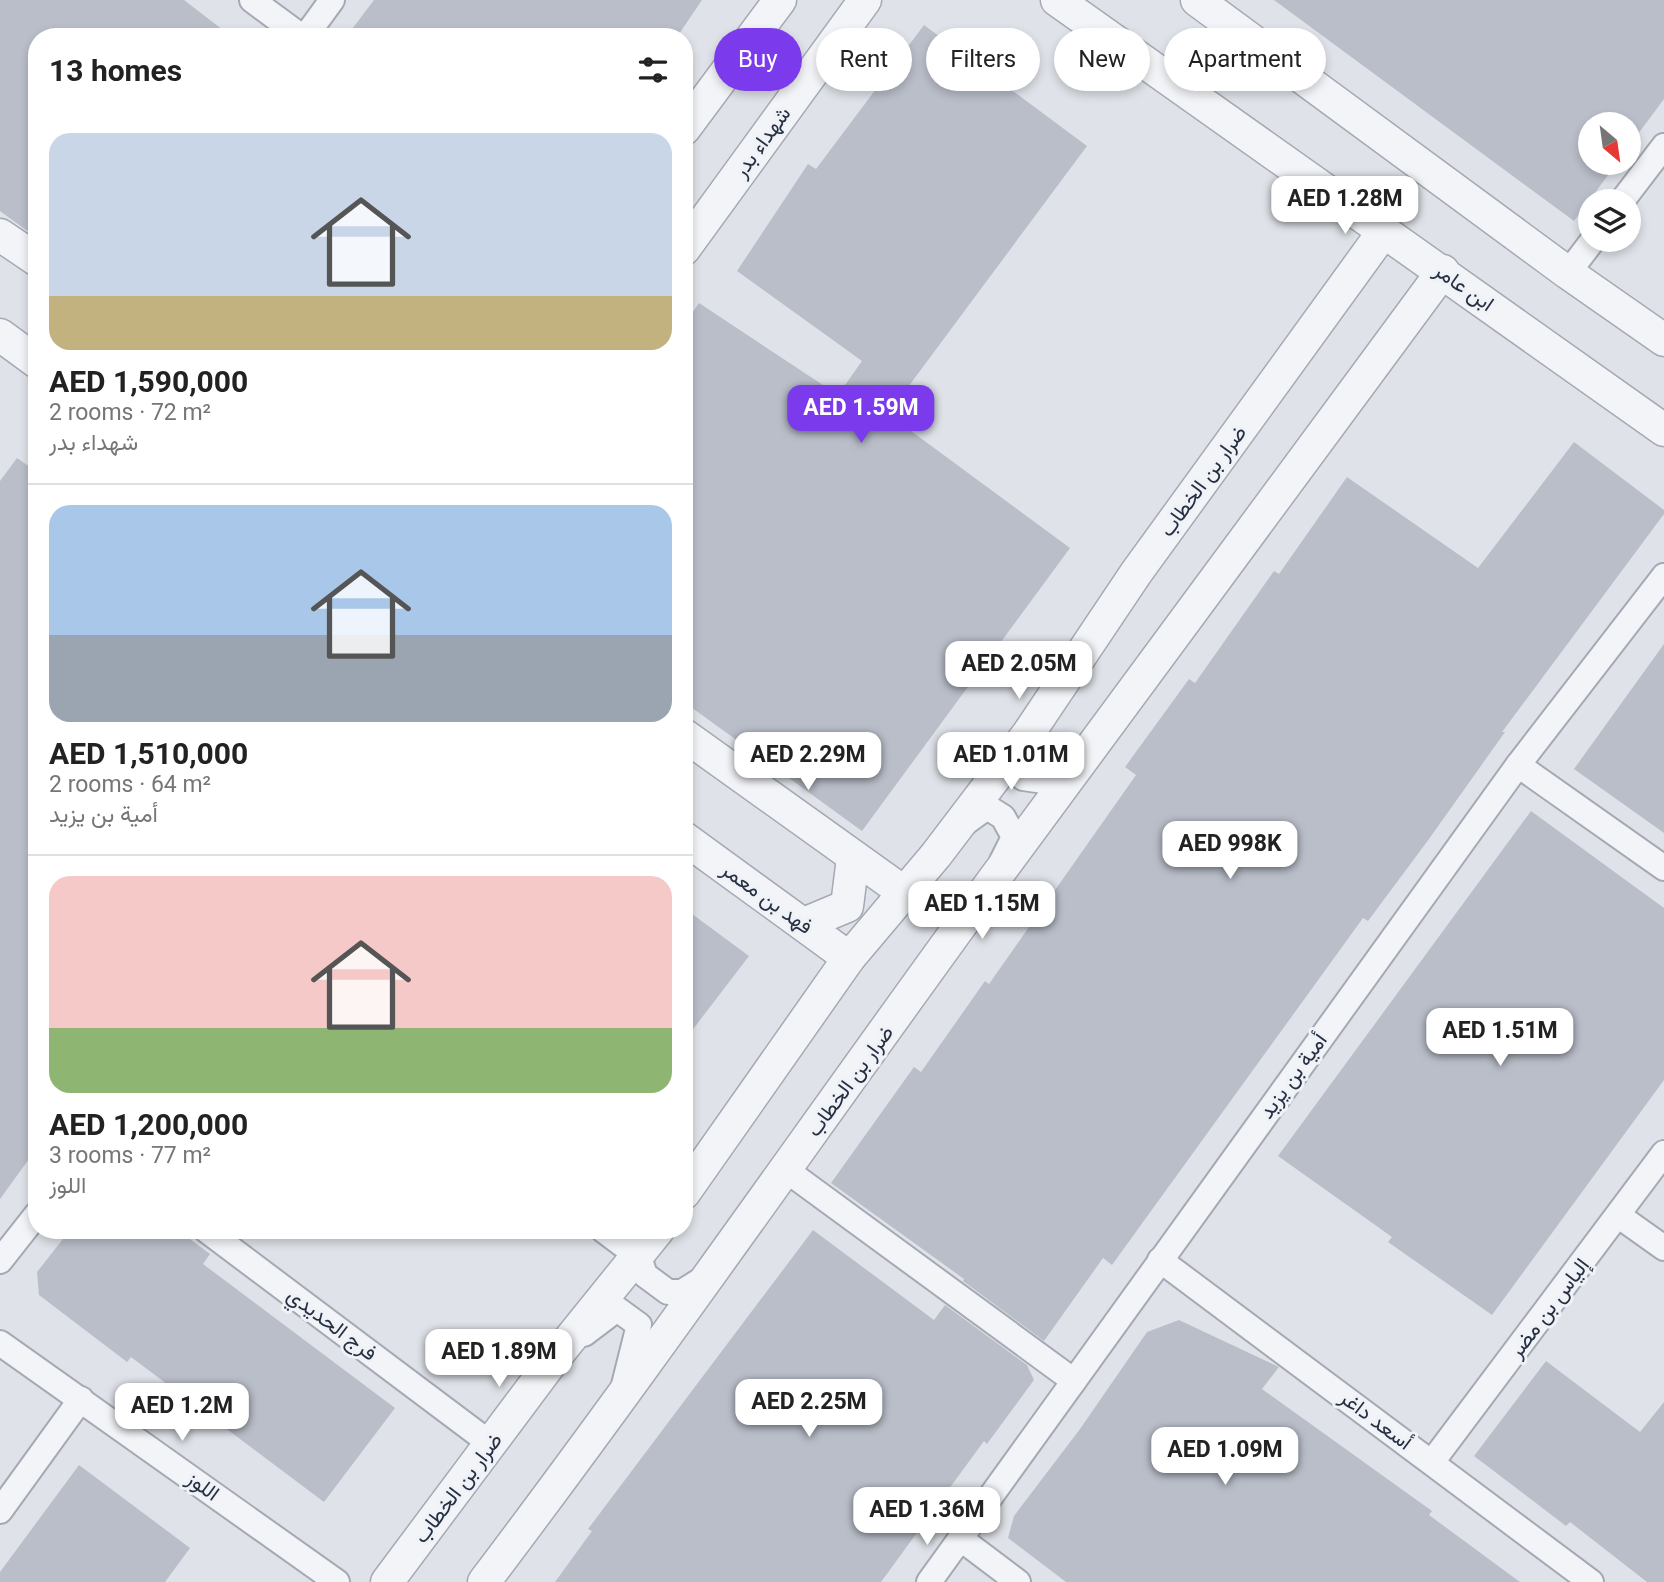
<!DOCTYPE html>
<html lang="en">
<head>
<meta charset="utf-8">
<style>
	body { margin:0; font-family:Roboto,Vazirmatn,sans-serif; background:#f6f6f6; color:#222; height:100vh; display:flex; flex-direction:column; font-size:26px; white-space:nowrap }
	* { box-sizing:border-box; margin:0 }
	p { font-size:23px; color:#767676 }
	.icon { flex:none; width:38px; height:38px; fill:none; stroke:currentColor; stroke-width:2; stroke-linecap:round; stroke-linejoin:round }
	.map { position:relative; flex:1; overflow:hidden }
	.panel { position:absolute; left:28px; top:28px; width:665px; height:1211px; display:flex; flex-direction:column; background:#fff; border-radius:28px; box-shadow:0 4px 10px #0003 }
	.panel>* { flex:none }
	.banner { position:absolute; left:714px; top:28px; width:665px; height:63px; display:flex; gap:14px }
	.needle { width:46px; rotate:151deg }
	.buttons { position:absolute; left:1578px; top:112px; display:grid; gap:14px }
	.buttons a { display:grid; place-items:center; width:63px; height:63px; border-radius:50%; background:#fff; box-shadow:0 4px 10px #0003; font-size:35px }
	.price { position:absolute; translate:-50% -60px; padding:0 16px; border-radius:14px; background:#fff; color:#222; font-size:23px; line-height:46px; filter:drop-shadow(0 2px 4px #0008) }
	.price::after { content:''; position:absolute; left:50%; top:42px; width:21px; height:16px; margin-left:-10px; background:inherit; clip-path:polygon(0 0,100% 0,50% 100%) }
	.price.current { background:#7c3aed; color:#fff }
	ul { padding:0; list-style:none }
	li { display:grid; align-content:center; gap:14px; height:371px; padding:0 21px }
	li+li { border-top:2px solid #e0e0e0 }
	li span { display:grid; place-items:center; height:217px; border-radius:21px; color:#555 }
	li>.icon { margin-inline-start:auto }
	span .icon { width:126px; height:126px; fill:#fffc; stroke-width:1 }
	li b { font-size:30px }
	h2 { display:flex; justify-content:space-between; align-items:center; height:84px; padding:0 21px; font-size:30px }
	.pill { padding:0 24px; border-radius:32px; background:#fff; box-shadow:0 4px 10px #0003; font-size:24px; line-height:63px }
	.pill.current { background:#7c3aed; color:#fff }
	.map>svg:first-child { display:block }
	.building { fill:#b9bec9 }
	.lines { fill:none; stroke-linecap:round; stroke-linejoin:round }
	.minor-casing { stroke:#a4a9b4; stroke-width:28 }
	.tertiary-casing { stroke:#a4a9b4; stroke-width:35 }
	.minor { stroke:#f2f4f7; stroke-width:24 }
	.tertiary { stroke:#f2f4f7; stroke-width:32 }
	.labels { text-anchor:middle; stroke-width:6; stroke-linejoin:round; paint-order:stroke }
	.street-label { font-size:21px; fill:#272f42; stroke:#eff2f7 }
</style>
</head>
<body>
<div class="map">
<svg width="1664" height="1582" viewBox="0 0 1664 1582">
	<rect width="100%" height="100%" fill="#dfe3e9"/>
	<g class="building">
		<path d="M 0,0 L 184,0 L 232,37 L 37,37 L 37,238 L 0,211 Z"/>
		<path d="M 374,0 L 702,0 L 677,37 L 346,37 Z"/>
		<path d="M 1274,0 L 1664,0 L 1664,99 L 1629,146 L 1629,124 L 1591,124 L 1591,163 L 1617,163 L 1574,221 Z"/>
		<path d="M 924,25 L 1087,146 L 888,414 L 1070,548 L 862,831 L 684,702 L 684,325 L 699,303 L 838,395 L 862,361 L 737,271 L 808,164 L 816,169 Z"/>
		<path d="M 1574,442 L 1664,510 L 1664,514 L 1502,732 L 1505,732 L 1429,839 L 1368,921 L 1363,918 L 1112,1265 L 1103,1258 L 1044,1341 L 963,1281 L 964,1279 L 831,1183 L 914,1067 L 921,1072 L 985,981 L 989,984 L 1136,775 L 1125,767 L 1189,679 L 1195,683 L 1274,571 L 1279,574 L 1347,477 L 1478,568 Z"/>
		<path d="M 17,458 L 37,472 L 37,1148 L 0,1199 L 0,481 Z"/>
		<path d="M 1664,644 L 1664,833 L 1574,769 Z"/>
		<path d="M 1531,811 L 1664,908 L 1664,1080 L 1492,1315 L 1388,1242 L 1392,1237 L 1278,1156 Z"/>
		<path d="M 684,908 L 749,956 L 684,1041 Z"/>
		<path d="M 70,1230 L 178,1230 L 210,1254 L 203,1264 L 395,1408 L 324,1502 L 131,1357 L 127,1362 L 39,1295 L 37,1272 Z"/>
		<path d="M 813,1230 L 934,1320 L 945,1305 L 1027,1365 L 1034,1380 L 987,1444 L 984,1441 L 881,1582 L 555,1582 L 592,1531 L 588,1529 Z"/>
		<path d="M 1179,1320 L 1279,1367 L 1262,1389 L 1432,1511 L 1429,1515 L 1520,1582 L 1066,1582 L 1008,1538 L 1014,1516 L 1080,1429 L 1147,1332 Z"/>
		<path d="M 1546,1361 L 1640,1432 L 1664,1402 L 1664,1582 L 1647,1582 L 1570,1522 L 1566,1526 L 1474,1456 Z"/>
		<path d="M 79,1465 L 190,1548 L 165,1582 L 0,1582 L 0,1572 Z"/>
	</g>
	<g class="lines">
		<defs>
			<g id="minor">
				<path d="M 252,0 L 302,37"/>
				<path d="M 305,37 L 332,0"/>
				<path d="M 1622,201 L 1664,146"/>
				<path d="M 1568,273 L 1593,240"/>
				<path d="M 1028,734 L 1023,778 L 1051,782 L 1073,764"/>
				<path d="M 1518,765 L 1664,868"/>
				<path d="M 965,823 L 987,807 L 1003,817 L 1014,837 L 1002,861"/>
				<path d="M 786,1170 L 1074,1381"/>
				<path d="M 1619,1216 L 1664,1248"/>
				<path d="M 206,1230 L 491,1444"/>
				<path d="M 603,1230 L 639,1257 L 645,1275 L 668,1292 L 682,1292 L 706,1277"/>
				<path d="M 1160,1260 L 1591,1582"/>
				<path d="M 0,1261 L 37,1214"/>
				<path d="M 584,1334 L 617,1309 L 639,1325 L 622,1393"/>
				<path d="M 0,1343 L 337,1582"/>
				<path d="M 1432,1462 L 1664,1153"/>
				<path d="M 0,1511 L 81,1399"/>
				<path d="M 961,1539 L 1018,1582"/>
				<path d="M 929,1582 L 1518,765 L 1664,576"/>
			</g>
			<g id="tertiary">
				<path d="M 1057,0 L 1664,430"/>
				<path d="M 1197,0 L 1568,273 L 1664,340"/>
				<path d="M 684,129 L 780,0"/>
				<path d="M 0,235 L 37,260"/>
				<path d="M 684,249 L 865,0"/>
				<path d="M 0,335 L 37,362"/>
				<path d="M 684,735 L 902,891"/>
				<path d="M 684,838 L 849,958"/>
				<path d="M 804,924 L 847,906 L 853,858"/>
				<path d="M 684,1193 L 849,958 L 936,855 L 1028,734 L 1136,573 L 1384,231"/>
				<path d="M 387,1582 L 553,1360 L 658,1230"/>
				<path d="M 484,1582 C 658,1352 822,1115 992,882 C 1142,678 1293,475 1443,271"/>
			</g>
		</defs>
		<use href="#minor" class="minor-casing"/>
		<use href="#tertiary" class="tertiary-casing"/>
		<use href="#minor" class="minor"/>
		<use href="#tertiary" class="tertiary"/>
	</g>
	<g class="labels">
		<g class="street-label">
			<text transform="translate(762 142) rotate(-54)" y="7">شهداء بدر</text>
			<text transform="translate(1464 287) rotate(35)" y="7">ابن عامر</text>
			<text transform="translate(1203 481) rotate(-54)" y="7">ضرار بن الخطاب</text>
			<text transform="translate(767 898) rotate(36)" y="7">فهد بن معمر</text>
			<text transform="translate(1293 1076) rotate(-54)" y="7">أمية بن يزيد</text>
			<text transform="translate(850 1081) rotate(-54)" y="7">ضرار بن الخطاب</text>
			<text transform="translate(1549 1308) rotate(-53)" y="7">إلياس بن مضر</text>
			<text transform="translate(332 1324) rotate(37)" y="7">فرج الحديدي</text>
			<text transform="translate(1376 1420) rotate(37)" y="7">أسعد داغر</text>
			<text transform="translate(203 1486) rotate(36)" y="7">اللوز</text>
			<text transform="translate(458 1488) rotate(-53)" y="7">ضرار بن الخطاب</text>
		</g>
	</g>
</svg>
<div class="buttons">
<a><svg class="needle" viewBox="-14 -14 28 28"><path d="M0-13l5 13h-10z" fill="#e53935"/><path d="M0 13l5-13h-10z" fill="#767676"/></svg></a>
<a><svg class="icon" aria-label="layers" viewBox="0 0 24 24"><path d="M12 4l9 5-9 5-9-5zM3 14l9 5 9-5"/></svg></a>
</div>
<b class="price" style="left:1345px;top:236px">AED 1.28M</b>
<b class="price current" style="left:861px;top:445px">AED 1.59M</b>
<b class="price" style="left:1019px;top:701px">AED 2.05M</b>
<b class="price" style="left:808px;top:792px">AED 2.29M</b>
<b class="price" style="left:1011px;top:792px">AED 1.01M</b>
<b class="price" style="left:1230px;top:881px">AED 998K</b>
<b class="price" style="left:982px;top:941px">AED 1.15M</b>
<b class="price" style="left:1500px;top:1068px">AED 1.51M</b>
<b class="price" style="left:499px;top:1389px">AED 1.89M</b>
<b class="price" style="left:809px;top:1439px">AED 2.25M</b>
<b class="price" style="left:182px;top:1443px">AED 1.2M</b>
<b class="price" style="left:1225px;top:1487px">AED 1.09M</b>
<b class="price" style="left:927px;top:1547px">AED 1.36M</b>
<div class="banner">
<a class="pill current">Buy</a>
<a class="pill">Rent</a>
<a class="pill">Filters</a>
<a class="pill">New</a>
<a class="pill">Apartment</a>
</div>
<section class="panel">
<h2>13 homes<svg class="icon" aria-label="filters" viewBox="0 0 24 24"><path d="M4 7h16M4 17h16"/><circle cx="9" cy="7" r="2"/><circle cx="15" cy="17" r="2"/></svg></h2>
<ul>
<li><span style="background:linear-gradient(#c9d6e8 75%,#c2b280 0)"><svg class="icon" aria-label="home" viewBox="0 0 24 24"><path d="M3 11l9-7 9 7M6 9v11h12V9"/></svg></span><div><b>AED 1,590,000</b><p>2 rooms · 72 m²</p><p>شهداء بدر</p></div></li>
<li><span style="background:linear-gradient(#a9c7e8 60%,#9aa5b1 0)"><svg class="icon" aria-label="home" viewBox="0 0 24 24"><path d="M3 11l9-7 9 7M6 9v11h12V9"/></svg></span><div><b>AED 1,510,000</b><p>2 rooms · 64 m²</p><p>أمية بن يزيد</p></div></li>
<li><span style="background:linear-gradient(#f6c9c9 70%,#8fb573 0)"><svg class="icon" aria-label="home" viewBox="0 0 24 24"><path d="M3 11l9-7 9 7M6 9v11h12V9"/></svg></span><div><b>AED 1,200,000</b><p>3 rooms · 77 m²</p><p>اللوز</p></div></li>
</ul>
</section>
</div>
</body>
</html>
